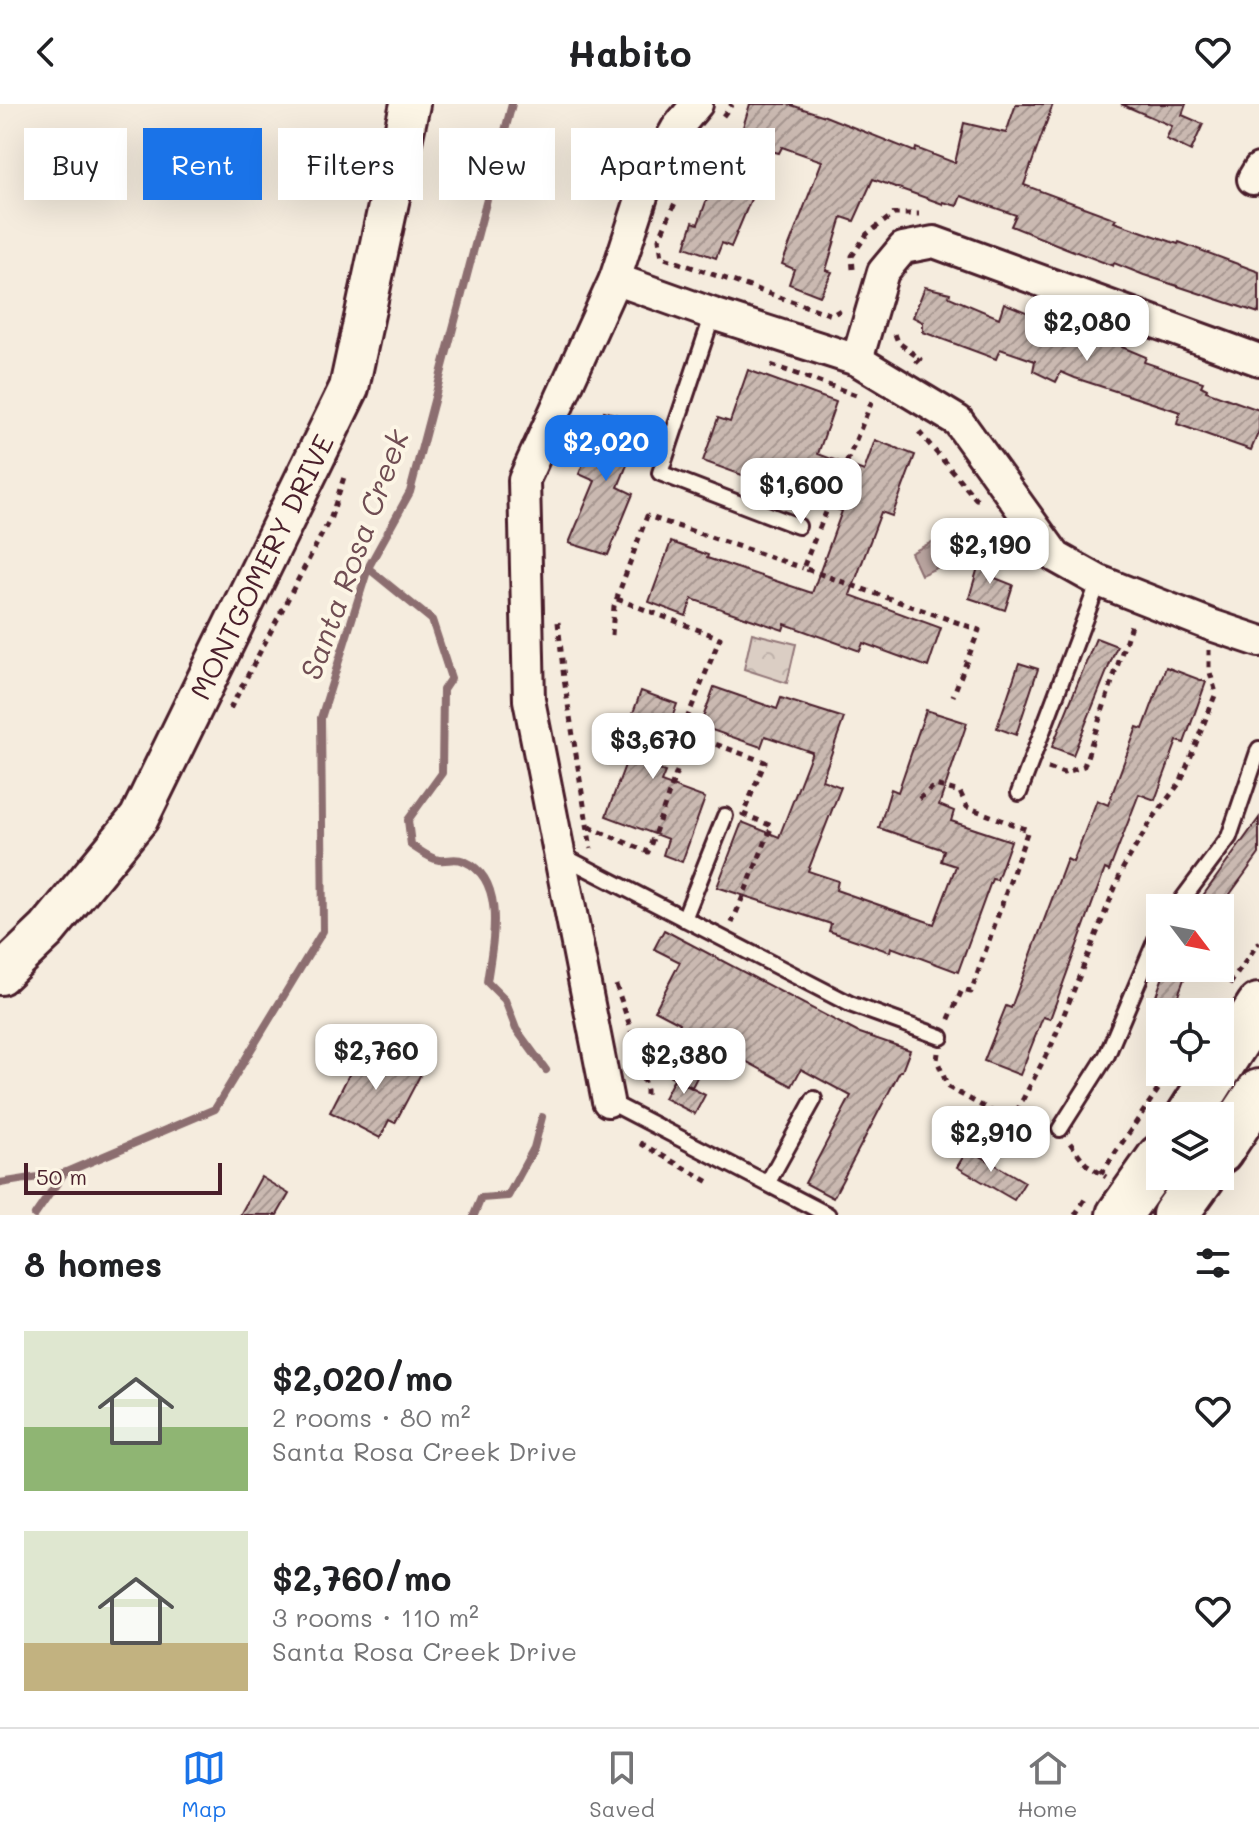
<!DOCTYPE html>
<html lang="en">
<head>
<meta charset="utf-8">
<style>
	body { margin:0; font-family:Mali,sans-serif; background:#f6f6f6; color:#202124; height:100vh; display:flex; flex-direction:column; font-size:30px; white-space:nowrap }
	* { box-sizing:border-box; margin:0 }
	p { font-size:26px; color:#757577 }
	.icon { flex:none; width:44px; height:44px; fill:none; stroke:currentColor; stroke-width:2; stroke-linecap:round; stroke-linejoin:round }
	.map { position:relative; height:1111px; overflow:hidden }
	.details { display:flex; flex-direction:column; background:#fff; flex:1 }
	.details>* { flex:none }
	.guide { position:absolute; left:24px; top:24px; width:800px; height:72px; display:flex; gap:16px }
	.needle { width:52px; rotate:122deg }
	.tools { position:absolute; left:1146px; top:790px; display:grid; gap:16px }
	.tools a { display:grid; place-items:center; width:88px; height:88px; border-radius:0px; background:#fff; box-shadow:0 8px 32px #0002; font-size:40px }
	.scale { position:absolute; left:24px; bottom:20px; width:198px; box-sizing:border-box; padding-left:8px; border:4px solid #4a1f2b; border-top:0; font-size:22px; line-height:28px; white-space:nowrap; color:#4a1f2b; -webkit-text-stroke:6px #fcf5e5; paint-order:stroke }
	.price { position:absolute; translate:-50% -68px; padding:0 18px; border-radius:16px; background:#fff; color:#222; font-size:26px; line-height:52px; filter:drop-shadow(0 2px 4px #0008) }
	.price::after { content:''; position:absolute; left:50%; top:48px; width:24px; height:18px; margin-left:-12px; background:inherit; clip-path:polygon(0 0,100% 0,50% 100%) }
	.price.selected { background:#1a73e8; color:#fff }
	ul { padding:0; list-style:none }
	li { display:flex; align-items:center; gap:24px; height:200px; padding:0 24px }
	li span { display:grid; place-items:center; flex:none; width:224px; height:160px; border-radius:0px; color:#555 }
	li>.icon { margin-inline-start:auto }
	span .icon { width:96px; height:96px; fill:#fffc; stroke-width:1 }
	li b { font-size:34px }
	h2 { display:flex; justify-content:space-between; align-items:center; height:96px; padding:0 24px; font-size:34px }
	.pill { padding:0 28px; border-radius:0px; background:#fff; box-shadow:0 8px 32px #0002; font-size:28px; line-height:72px }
	.pill.selected { background:#1a73e8; color:#fff }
	header { display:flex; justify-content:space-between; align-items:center; height:104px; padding:0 24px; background:#fff; font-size:36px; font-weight:700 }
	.tabs { display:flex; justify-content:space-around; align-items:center; height:112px; border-top:2px solid #e0e0e0; background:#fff; font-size:22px; color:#757577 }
	.tabs a { display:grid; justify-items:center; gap:4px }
	.tabs .selected { color:#1a73e8 }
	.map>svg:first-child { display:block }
	.park { fill:url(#park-crowns); stroke:#927678; stroke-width:2 }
	.water { fill:url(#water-ripples); stroke:#8c6e70; stroke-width:2 }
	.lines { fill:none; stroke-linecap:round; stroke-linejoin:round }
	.stream { stroke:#8c6e70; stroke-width:8 }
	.building { fill:url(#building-hatch); stroke:#4a1f2b; stroke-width:2 }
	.service-casing { stroke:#4a1f2b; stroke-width:20 }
	.minor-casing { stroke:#4a1f2b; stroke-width:36 }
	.tertiary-casing { stroke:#4a1f2b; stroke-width:44 }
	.primary-casing { stroke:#4a1f2b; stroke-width:50 }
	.path { stroke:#4a1f2b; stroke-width:5; stroke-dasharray:6 6; stroke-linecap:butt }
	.service { stroke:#fcf5e5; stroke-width:14 }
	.minor { stroke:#fcf5e5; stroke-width:30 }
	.tertiary { stroke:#fcf5e5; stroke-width:38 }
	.primary { stroke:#fcf5e5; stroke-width:44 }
	.labels { text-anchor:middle; stroke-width:8; stroke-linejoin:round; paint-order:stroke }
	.street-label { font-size:28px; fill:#4a1f2b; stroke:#fcf5e5 }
	.water-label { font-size:30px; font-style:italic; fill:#704d53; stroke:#fcf5e5 }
</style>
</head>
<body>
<header><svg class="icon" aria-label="back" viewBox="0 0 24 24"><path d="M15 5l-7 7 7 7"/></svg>Habito<svg class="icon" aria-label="heart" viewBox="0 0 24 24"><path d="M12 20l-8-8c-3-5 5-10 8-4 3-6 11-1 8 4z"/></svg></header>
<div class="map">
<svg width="1259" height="1111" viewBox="0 0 1259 1111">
	<defs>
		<pattern id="park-crowns" width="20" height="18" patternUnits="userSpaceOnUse" patternTransform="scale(2)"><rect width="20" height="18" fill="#dbcec4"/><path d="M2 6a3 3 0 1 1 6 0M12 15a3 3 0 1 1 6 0" fill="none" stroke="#bdb0a9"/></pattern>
		<pattern id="water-ripples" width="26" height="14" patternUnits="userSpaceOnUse" patternTransform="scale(2)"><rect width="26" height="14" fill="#b8a39e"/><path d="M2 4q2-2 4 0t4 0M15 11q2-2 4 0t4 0" fill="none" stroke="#988481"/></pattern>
		<pattern id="building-hatch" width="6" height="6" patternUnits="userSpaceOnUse" patternTransform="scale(2)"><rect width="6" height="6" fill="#cab9b1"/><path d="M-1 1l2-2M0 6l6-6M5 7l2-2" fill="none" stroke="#a69690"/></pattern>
	</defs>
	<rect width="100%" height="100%" fill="#f5ecde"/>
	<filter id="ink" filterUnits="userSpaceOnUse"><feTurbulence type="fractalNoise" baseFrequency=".0125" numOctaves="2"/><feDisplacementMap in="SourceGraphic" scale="16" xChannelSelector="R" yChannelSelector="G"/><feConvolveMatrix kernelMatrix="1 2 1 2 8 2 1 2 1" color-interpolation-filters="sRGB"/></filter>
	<g filter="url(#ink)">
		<path class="park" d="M 752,529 L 796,540 L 787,579 L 744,565 Z"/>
		<path class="water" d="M 947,430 L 961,453 L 921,471 L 911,449 Z"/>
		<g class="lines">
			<g class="stream">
				<path d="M 368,464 L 432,516 L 451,574 L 443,586 L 442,669 L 408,716 L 411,741 C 419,746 430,755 439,756 C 448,757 455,753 464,757 C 508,776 492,841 487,878 L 505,896 L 516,925 L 546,966"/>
				<path d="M 0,1079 L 64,1069 L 215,1005 L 323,827 L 321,614 L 368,464 L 410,388 L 512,0"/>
				<path d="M 35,1111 L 64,1069"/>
				<path d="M 474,1111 L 481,1094 L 508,1092 L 534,1044 L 542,1013"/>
			</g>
		</g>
		<g class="building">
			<path d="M 750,0 L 788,0 L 825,12 L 915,48 L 916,44 L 955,59 L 964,19 L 1006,29 L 1016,0 L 1053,0 L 1024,81 L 1116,115 L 1114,118 L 1178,140 L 1179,138 L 1259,168 L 1259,209 L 1144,171 L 1114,159 L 1113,162 L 1066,144 L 1011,122 L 1016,111 L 961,92 L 957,102 L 943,98 L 943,100 L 873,75 L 854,117 L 842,113 L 826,166 L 832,168 L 820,192 L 789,180 L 794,165 L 782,160 L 822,57 L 782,43 L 779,49 L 771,47 L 731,143 L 722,139 L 716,154 L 685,143 L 693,118 L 698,120 L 726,42 L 736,46 Z"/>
			<path d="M 1121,0 L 1186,0 L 1182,11 L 1203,20 L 1191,47 L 1166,35 L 1172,22 Z"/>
			<path d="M 925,183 L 950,189 L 949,193 L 999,214 L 1004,199 L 1090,234 L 1092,231 L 1123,241 L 1122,243 L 1146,253 L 1144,258 L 1203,278 L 1201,282 L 1207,285 L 1206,287 L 1259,306 L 1259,327 L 1251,346 L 1177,320 L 1180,308 L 1075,274 L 1061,268 L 1056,278 L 1033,267 L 1035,257 L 1000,245 L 996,255 L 923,228 L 923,218 L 913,213 Z"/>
			<path d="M 748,266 L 836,298 L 818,350 L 864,367 L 875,336 L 915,351 L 892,412 L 881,408 L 850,491 L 941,524 L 928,563 L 863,539 L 860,547 L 785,520 L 783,526 L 692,495 L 686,512 L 649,498 L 671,438 L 708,451 L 707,454 L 812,489 L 842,407 L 703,357 L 718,314 L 730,318 Z"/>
			<path d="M 604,307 L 644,319 L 618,383 L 633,390 L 608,451 L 569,439 L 595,377 L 579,370 Z"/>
			<path d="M 981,453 L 1000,460 L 995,474 L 1013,481 L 1005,506 L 969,494 Z"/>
			<path d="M 1096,534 L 1117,542 L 1073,651 L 1052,643 Z"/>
			<path d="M 1019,559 L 1038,565 L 1016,631 L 997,624 Z"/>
			<path d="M 1166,563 L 1206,578 L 1184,639 L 1177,637 L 1155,696 L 1139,690 L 1109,767 L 1105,765 L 1050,915 L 1043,913 L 1020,971 L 984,957 L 1006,902 L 1011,904 L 1067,755 L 1073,758 L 1097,696 L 1108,701 L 1137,623 L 1143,625 Z"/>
			<path d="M 714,583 L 777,605 L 781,594 L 844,614 L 822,676 L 841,683 L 808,767 L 838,777 L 836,786 L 934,820 L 956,762 L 941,757 L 944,746 L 879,724 L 891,685 L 898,688 L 926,606 L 967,619 L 939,701 L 954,707 L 951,717 L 1011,737 L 997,776 L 992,775 L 958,868 L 891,843 L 890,848 L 829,827 L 831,820 L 717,783 L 742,718 L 779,733 L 812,648 L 765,632 L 761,643 L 700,622 Z"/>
			<path d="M 641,587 L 677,600 L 653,664 L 665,668 L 661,678 L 705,694 L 682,758 L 663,751 L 668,735 L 606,712 L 628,653 L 618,650 Z"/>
			<path d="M 1259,714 L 1259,750 L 1220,804 L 1194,804 Z"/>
			<path d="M 664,826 L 857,928 L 910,946 L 902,967 L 900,967 L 833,1094 L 805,1079 L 851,992 L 801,965 L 792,982 L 714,940 L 692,983 L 659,966 L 681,922 L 679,921 L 680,919 L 655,906 L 680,858 L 654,845 Z"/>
			<path d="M 1166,864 L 1188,864 L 1172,908 L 1152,903 Z"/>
			<path d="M 385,946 L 423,966 L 395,1019 L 389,1016 L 380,1034 L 330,1008 L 361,947 L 379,957 Z"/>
			<path d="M 674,975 L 705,991 L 695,1010 L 664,994 Z"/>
			<path d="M 968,1045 L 1025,1078 L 1014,1096 L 957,1063 Z"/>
			<path d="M 261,1073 L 289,1090 L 277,1111 L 240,1111 Z"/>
		</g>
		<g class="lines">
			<defs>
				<g id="service">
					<path d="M 713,210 L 660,369 L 798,422"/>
					<path d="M 1019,689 L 1099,477"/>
					<path d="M 559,750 L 850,900 L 941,933"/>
					<path d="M 1176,804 L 1229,733 L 1259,645"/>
					<path d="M 684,815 L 725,712"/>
					<path d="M 608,997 L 828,1111"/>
					<path d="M 1060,1025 L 1107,951 L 1160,826"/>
					<path d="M 768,1078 L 814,995"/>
				</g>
				<g id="minor">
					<path d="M 1253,75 L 1259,65"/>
					<path d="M 615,175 L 713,210 L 857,256 L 958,317 L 1056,453 L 1099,477 L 1211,521 L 1259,537"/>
					<path d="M 857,256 L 883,168 L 903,144 L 934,138 L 1259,256"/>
					<path d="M 608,997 L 529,596 L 524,376 L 615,175 L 646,80 L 677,24 L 697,0"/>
				</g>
				<path id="tertiary" d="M 0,871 L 47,826 L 139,714 L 349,284 L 410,0"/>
				<g id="primary">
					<path d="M 1220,963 L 1259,902"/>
					<path d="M 1189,1012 L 1217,968"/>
					<path d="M 1220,1047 L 1259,988"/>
					<path d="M 1119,1111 L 1160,1053"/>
					<path d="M 1175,1111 L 1203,1072"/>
				</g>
			</defs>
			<use href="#service" class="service-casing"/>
			<use href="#minor" class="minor-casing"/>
			<use href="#tertiary" class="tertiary-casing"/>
			<use href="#primary" class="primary-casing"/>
			<g class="path">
				<path d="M 723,12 L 732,0"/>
				<path d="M 694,56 L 659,135 L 662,153 L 832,211 L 844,204"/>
				<path d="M 853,165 L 852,152 L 867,130 L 894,110 L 919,110"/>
				<path d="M 895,230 L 898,238 L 920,255 L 916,259"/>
				<path d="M 771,261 L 859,292"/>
				<path d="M 919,328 L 976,395 L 982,396"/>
				<path d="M 819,425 L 872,297"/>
				<path d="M 815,434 L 803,464 L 979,526 L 953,592"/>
				<path d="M 617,495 L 720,534 L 677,639 L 686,643"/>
				<path d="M 558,518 L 564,575 L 591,745"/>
				<path d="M 612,531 L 614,502 L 647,412 L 803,464"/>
				<path d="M 230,605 L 331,413 L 345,370"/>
				<path d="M 1048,664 L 1064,669 L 1084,662 L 1132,518"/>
				<path d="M 919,695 L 935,681 L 960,688 L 967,703 L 1028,726 L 971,888 L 962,886 L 948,917"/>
				<path d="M 589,723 L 648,748 L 690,631 L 765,658 L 743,710 L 772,722 L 732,819"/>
				<path d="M 1230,880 L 1259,838"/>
				<path d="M 616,881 L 630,922 L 646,986 L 646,995"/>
				<path d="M 938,949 L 937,956 L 948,983 L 1011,1018 L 1036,1026 L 1043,1026"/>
				<path d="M 1011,1018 L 1052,940 L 1123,764 L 1151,717 L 1181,677 L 1216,589 L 1209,565 L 1209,546"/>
				<path d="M 640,1039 L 709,1078"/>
				<path d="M 1070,1039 L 1086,1060 L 1106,1073"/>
				<path d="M 1101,1070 L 1170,968"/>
				<path d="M 1075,1111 L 1087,1092"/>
			</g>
			<use href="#service" class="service"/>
			<use href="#minor" class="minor"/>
			<use href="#tertiary" class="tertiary"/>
			<use href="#primary" class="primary"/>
		</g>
	</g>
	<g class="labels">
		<g class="street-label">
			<text transform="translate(262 463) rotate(-64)" y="10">MONTGOMERY DRIVE</text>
		</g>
		<g class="water-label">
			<text transform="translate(355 451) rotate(-70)" y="10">Santa Rosa Creek</text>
		</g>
	</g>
</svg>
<div class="tools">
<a><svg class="needle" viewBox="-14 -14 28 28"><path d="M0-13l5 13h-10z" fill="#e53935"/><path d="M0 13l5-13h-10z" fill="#757577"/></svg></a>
<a><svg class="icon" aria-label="locate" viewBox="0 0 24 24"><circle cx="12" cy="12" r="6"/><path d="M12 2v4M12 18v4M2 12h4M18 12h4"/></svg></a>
<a><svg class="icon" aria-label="layers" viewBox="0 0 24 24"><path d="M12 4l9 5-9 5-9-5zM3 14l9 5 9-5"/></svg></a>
</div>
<div class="scale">50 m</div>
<b class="price" style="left:1087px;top:259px">$2,080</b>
<b class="price selected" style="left:606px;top:379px">$2,020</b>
<b class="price" style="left:801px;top:422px">$1,600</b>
<b class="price" style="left:990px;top:482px">$2,190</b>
<b class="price" style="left:653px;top:677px">$3,670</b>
<b class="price" style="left:376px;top:988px">$2,760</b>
<b class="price" style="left:684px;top:992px">$2,380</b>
<b class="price" style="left:991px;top:1070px">$2,910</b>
<div class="guide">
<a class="pill">Buy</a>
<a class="pill selected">Rent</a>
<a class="pill">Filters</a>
<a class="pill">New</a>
<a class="pill">Apartment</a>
</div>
</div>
<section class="details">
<h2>8 homes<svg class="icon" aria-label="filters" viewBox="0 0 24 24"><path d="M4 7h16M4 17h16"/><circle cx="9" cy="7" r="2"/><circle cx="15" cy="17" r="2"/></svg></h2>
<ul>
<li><span style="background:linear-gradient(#dfe7d0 60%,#8fb573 0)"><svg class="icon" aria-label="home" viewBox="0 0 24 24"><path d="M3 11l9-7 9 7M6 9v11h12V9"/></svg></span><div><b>$2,020/mo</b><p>2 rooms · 80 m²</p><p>Santa Rosa Creek Drive</p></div><svg class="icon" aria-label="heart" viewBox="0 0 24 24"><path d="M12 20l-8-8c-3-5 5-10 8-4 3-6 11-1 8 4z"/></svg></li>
<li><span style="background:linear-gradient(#dfe7d0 70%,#c2b280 0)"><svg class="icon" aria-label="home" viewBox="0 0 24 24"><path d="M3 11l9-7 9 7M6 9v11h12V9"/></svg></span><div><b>$2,760/mo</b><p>3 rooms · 110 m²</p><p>Santa Rosa Creek Drive</p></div><svg class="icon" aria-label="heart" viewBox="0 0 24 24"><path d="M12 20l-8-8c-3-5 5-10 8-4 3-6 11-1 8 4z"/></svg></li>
</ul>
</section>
<nav class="tabs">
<a class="selected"><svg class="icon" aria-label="map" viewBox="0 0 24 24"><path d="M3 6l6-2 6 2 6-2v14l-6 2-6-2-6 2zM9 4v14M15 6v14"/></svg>Map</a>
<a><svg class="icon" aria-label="saved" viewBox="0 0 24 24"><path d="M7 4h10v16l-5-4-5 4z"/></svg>Saved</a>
<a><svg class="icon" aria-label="home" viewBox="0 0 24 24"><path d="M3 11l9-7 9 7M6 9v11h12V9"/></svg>Home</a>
</nav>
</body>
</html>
